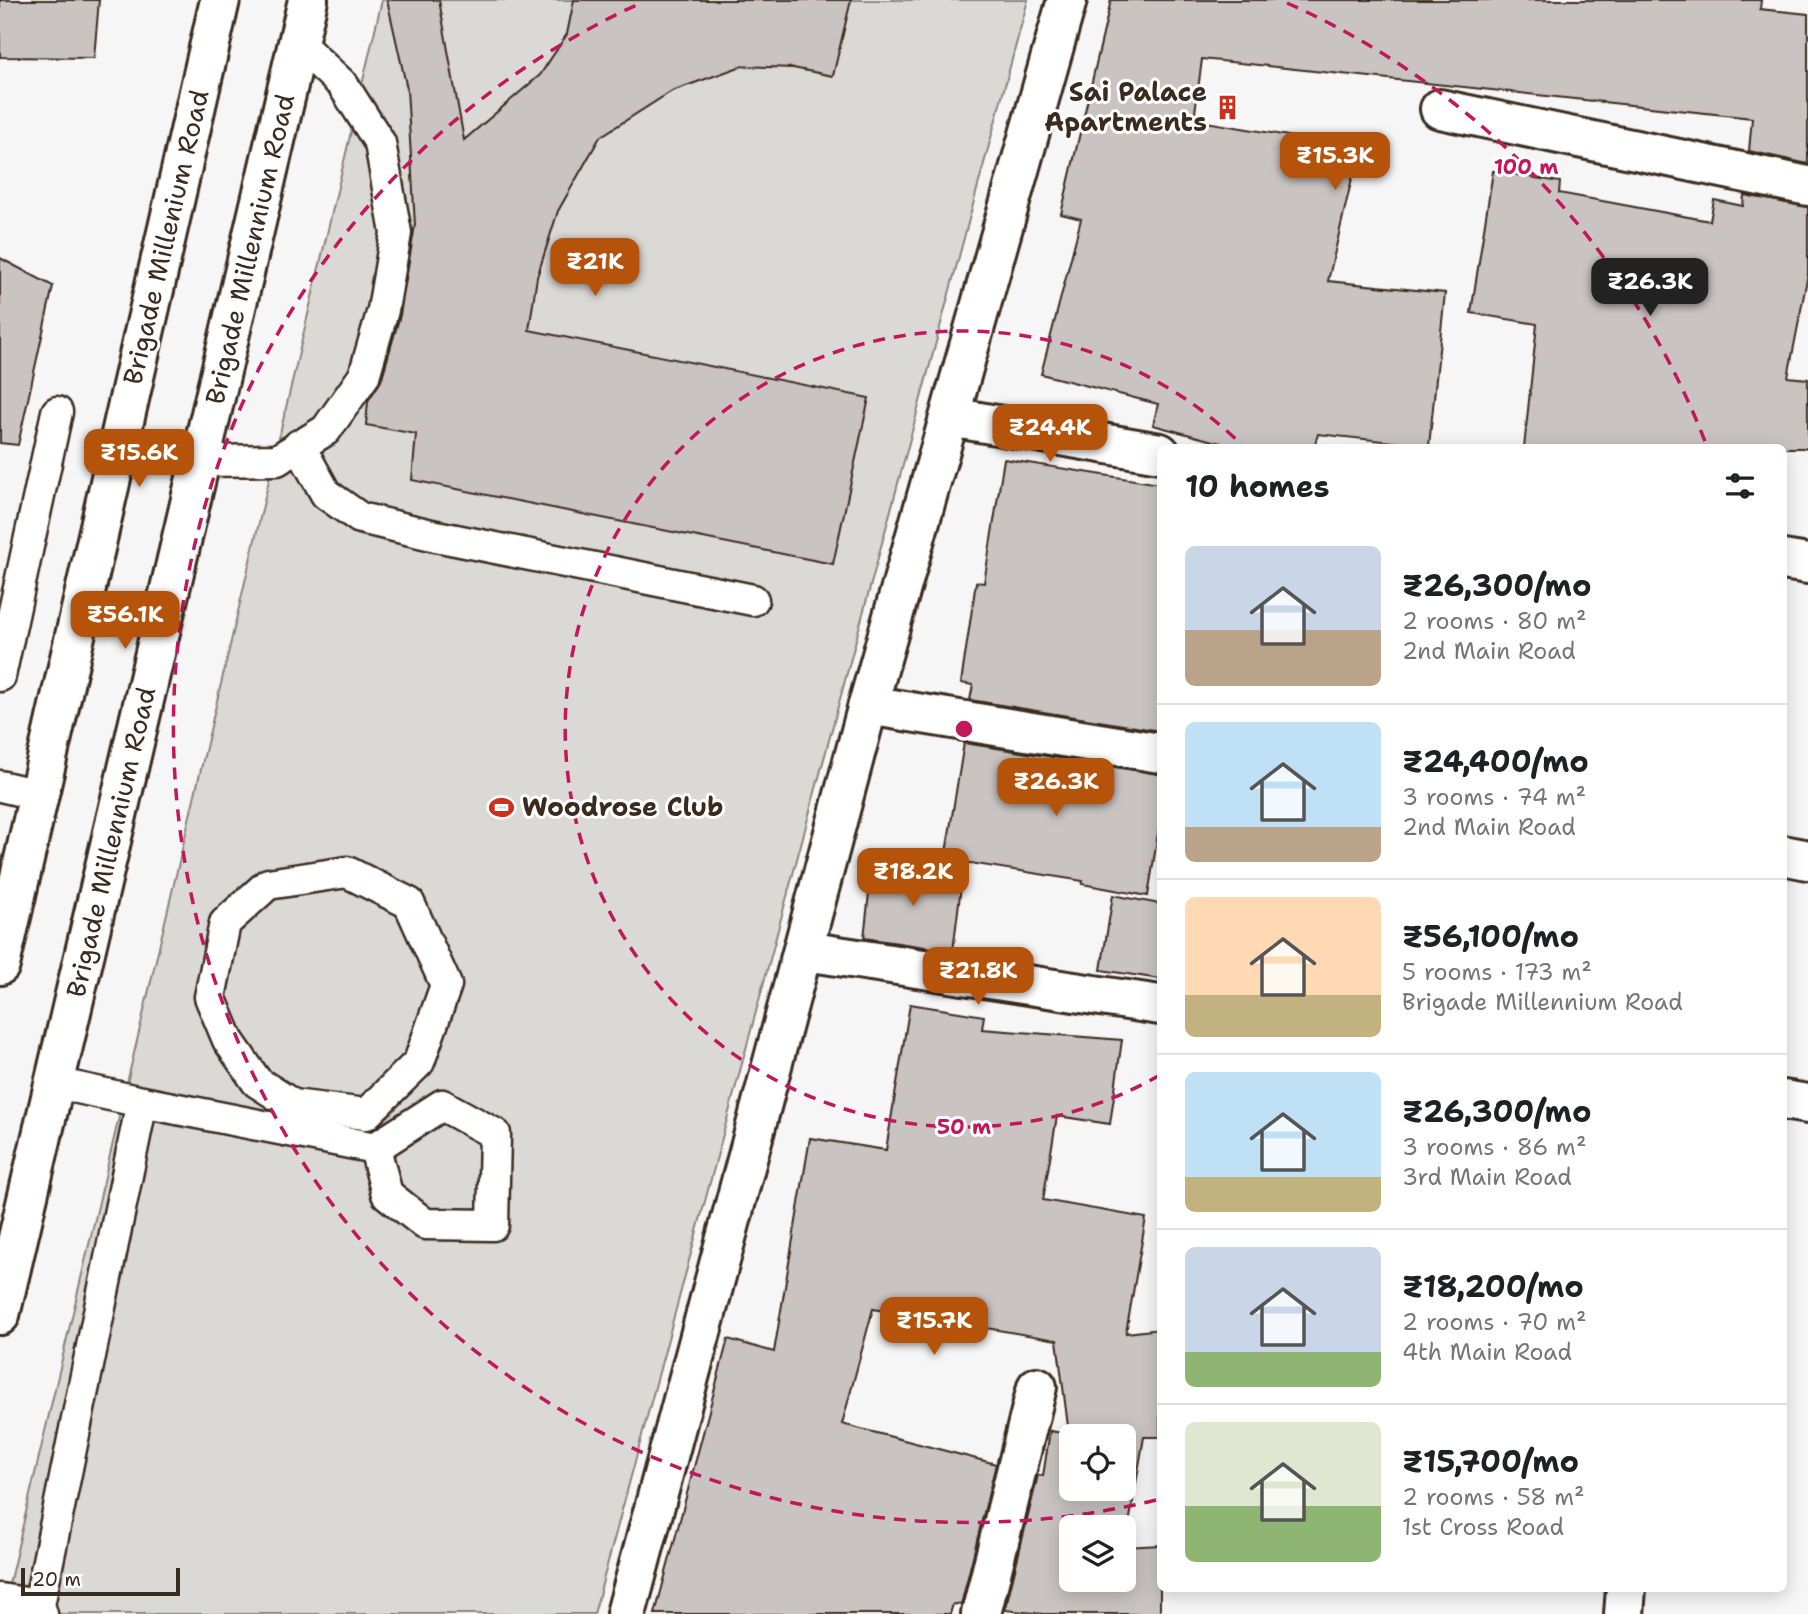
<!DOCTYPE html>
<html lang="en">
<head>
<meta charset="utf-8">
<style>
	body { margin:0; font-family:"Shantell Sans",sans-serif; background:#f2f2f2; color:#202124; height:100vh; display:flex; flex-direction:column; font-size:26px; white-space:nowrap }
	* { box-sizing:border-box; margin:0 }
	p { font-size:23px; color:#757577 }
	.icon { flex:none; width:38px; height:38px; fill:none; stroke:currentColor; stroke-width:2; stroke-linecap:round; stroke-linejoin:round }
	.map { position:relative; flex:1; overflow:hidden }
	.side { position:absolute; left:1157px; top:444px; width:630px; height:1148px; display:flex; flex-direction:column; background:#fff; border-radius:10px; box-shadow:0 4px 18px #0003 }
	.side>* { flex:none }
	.fabs { position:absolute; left:1059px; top:1424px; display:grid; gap:14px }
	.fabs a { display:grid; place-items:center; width:77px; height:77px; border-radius:10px; background:#fff; box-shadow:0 4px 18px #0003; font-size:35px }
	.scale { position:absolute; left:21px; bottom:18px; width:159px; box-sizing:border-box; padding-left:7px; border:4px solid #3b2a1e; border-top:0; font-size:19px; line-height:24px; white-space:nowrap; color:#3b2a1e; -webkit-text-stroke:5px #fff; paint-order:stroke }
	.price { position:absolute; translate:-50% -60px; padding:0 16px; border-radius:14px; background:#b45309; color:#fff; font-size:23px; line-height:46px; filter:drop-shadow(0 2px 4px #0008) }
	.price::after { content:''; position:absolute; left:50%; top:42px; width:21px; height:16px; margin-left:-10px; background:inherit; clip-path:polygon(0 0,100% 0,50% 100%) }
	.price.selected { background:#222; color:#fff }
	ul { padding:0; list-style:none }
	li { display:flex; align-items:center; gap:21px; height:175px; padding:0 28px }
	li+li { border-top:2px solid #e0e0e0 }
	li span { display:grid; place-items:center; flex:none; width:196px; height:140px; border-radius:10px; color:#555 }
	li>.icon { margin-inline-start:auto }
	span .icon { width:84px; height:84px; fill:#fffc; stroke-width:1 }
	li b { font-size:30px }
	h2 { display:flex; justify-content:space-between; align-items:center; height:84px; padding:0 28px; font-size:30px }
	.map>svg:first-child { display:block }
	.green { fill:#dbd9d6; stroke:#8b827a; stroke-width:2 }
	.building { fill:#c9c3c1; stroke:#3b2a1e; stroke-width:2; fill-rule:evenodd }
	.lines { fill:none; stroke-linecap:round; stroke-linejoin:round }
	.lane-casing { stroke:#3b2a1e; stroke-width:35 }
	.street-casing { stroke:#3b2a1e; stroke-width:44 }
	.secondary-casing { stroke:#3b2a1e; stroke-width:44 }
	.lane { stroke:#fff; stroke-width:30 }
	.street { stroke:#fff; stroke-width:38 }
	.secondary { stroke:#fff; stroke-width:38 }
	.ring { fill:none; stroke:#c2185b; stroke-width:3.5; stroke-dasharray:12 9 }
	.labels { text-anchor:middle; stroke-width:6; stroke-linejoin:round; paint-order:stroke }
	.poi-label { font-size:26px; font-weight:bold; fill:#3b2a1e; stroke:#fff; text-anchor:end }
	.street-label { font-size:26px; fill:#3b2a1e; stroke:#fff }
	.centre { fill:#c2185b; stroke:#fff; stroke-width:3.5 }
	.ring-label { font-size:21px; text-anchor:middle; font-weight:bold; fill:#c2185b; stroke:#fff; stroke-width:6; stroke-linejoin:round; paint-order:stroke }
</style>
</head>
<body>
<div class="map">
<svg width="1808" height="1614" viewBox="0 0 1808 1614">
	<rect width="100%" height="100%" fill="#f7f6f6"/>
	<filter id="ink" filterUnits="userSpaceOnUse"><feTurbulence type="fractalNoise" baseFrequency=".0143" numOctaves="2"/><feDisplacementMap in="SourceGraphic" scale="14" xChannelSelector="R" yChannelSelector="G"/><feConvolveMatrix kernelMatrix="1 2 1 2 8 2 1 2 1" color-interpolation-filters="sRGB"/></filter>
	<g filter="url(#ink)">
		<path class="green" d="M 382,0 L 1028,0 L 594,1614 L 2,1614 Z"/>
		<g class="building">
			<path d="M 0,0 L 99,0 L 94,58 L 0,57 Z"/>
			<path d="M 387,0 L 439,0 L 464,140 L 540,75 L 567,34 L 574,0 L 851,0 L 833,76 L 793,68 L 742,66 L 672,91 L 600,137 L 558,211 L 537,277 L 529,330 L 869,398 L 833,564 L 412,480 L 416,434 L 366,425 L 368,401 L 381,381 L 400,315 L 415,225 L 407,89 Z"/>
			<path d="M 1111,0 L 1761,0 L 1760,9 L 1808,14 L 1808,164 L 1749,151 L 1752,118 L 1202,59 L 1194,120 L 1359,148 L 1328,281 L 1445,293 L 1429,446 L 1318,434 L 1314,448 L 1239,448 L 1153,425 L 1158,404 L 1041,374 L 1081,219 L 1061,214 Z"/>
			<path d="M 1493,171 L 1560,182 L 1559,193 L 1710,221 L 1714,200 L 1743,206 L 1744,195 L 1808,207 L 1808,274 L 1788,377 L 1808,379 L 1808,448 L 1524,448 L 1537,324 L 1471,313 Z"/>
			<path d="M 0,258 L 53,286 L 18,445 L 0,443 Z"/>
			<path d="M 1004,459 L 1160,484 L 1160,731 L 970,700 L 973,685 L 961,683 L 976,582 L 984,583 Z"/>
			<path d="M 964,743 L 1160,774 L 1160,821 L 1148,896 L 1082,884 L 1083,881 L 945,859 Z"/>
			<path d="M 872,867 L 962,878 L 953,951 L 864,938 Z"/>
			<path d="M 1113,895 L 1160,904 L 1160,979 L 1101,970 Z"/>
			<path d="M 910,1004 L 984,1016 L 982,1029 L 1122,1040 L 1110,1124 L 1057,1116 L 1043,1200 L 1146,1218 L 1126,1333 L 1160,1329 L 1160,1437 L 1144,1437 L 1125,1547 L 1160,1545 L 1160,1614 L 1043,1614 L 1005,1610 L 1038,1475 L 1043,1476 L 1050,1431 L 1069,1434 L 1057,1340 L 873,1309 L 842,1424 L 996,1464 L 961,1605 L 953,1604 L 950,1614 L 655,1614 L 728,1339 L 774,1352 L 810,1138 L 886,1150 ZM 1071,1437 L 1124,1437 L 1124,1489 L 1071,1489 ZM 1071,1528 L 1124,1528 L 1124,1580 L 1071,1580 Z"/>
		</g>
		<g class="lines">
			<defs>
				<g id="lane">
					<path d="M 299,445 L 326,494 L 360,518 L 436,536 L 753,600"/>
					<path d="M 200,461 L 277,460 L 326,430 L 364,376 L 383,310 L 396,233 L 380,143 L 343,85 L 298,43"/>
					<path d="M 0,676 L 57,412"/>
					<path d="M 0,786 L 39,795"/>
					<path d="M 55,1083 L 142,1102"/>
					<path d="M 287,1130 L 293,1105 L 366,1114 L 419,1062 L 446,985 L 409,903 L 347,872 L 268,884 L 225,923 L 210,997 L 228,1040 L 257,1082 L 293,1105"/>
					<path d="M 0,1599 L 39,1605 L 42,1614"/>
					<path d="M 39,1605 L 142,1102 L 375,1148 L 387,1194 L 425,1224 L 493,1225 L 495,1134 L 442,1105 L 375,1148"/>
				</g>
				<g id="street">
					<path d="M 1440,109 L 1808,186"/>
					<path d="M 950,417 L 1160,453"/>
					<path d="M 1783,560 L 1808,564"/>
					<path d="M 868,705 L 1160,753"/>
					<path d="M 1783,855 L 1808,860"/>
					<path d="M 805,951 L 1160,1005"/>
					<path d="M 1783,1100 L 1808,1104"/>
					<path d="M 626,1614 L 868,705 L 1067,0"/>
					<path d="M 981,1614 L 1037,1387"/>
					<path d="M 1624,1614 L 1626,1589"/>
				</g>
				<g id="secondary">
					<path d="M 0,965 L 220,0"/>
					<path d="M 0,1315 L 308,0"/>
				</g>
			</defs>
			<use href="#lane" class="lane-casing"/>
			<use href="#street" class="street-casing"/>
			<use href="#secondary" class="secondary-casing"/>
			<use href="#lane" class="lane"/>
			<use href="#street" class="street"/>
			<use href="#secondary" class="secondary"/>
		</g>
	</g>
	<g class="ring">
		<path d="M1160 1075A398 398 0 1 1 1245 448"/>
		<path d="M1156 1500A795 795 0 0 1 641 3M1287 3A795 795 0 0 1 1706 444"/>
	</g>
	<defs>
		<symbol id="building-bare" viewBox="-9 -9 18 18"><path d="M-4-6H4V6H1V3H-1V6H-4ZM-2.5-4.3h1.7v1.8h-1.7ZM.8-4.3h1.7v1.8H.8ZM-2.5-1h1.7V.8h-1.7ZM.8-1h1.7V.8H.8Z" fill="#c8321e" stroke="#fff" stroke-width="2.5" paint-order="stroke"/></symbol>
		<symbol id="stadium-bare" viewBox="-9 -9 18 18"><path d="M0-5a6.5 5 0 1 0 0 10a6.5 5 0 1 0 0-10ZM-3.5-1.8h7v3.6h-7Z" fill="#c8321e" stroke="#fff" stroke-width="2.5" paint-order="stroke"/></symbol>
	</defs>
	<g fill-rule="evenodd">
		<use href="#building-bare" x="1210" y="90" width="35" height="35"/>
		<use href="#stadium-bare" x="484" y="790" width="35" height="35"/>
	</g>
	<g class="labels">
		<g class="poi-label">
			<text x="1207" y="101">Sai Palace<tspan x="1207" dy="30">Apartments</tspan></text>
			<text x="522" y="816" text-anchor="start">Woodrose Club</text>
		</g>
		<g class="street-label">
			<text transform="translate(166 237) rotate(-77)" y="9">Brigade Millenium Road</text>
			<text transform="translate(250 249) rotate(-77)" y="9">Brigade Millennium Road</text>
			<text transform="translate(111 842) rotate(-77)" y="9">Brigade Millennium Road</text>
		</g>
	</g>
	<circle cx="964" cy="729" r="10" class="centre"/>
	<g class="ring-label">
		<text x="1526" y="174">100 m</text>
		<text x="964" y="1134">50 m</text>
	</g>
</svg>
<div class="fabs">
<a><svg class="icon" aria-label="locate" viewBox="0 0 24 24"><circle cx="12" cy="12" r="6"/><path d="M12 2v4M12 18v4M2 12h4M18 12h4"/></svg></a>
<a><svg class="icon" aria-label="layers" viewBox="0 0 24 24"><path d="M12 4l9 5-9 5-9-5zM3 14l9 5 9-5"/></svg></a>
</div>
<div class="scale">20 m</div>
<b class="price" style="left:1335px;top:192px">₹15.3K</b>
<b class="price" style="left:595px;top:298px">₹21K</b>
<b class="price selected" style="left:1650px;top:318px">₹26.3K</b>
<b class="price" style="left:1050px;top:464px">₹24.4K</b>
<b class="price" style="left:139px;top:489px">₹15.6K</b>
<b class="price" style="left:125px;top:651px">₹56.1K</b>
<b class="price" style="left:1056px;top:818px">₹26.3K</b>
<b class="price" style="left:913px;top:908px">₹18.2K</b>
<b class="price" style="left:978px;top:1007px">₹21.8K</b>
<b class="price" style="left:934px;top:1357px">₹15.7K</b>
<section class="side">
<h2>10 homes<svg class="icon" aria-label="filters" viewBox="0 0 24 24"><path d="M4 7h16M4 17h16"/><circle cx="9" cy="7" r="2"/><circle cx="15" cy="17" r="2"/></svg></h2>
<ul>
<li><span style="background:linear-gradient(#c9d6e8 60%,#b9a48a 0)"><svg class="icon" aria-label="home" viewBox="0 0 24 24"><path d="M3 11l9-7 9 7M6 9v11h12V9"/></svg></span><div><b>₹26,300/mo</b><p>2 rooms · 80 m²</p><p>2nd Main Road</p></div></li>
<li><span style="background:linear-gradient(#bfe0f5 75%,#b9a48a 0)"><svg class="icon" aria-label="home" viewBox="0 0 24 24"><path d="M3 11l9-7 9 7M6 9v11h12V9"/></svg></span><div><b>₹24,400/mo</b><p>3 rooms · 74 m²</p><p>2nd Main Road</p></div></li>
<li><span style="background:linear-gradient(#ffd9b3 70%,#c2b280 0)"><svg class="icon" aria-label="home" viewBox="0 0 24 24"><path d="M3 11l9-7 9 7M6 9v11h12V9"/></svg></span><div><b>₹56,100/mo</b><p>5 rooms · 173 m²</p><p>Brigade Millennium Road</p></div></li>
<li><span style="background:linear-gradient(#bfe0f5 75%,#c2b280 0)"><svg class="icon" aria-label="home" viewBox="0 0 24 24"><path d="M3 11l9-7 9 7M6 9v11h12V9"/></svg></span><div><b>₹26,300/mo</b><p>3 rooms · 86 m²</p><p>3rd Main Road</p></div></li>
<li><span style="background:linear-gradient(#c9d6e8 75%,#8fb573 0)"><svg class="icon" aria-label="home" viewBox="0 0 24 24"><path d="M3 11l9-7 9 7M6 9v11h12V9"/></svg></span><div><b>₹18,200/mo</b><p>2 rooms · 70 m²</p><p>4th Main Road</p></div></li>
<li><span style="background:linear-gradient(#dfe7d0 60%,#8fb573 0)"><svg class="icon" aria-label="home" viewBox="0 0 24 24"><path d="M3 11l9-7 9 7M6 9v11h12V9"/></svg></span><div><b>₹15,700/mo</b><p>2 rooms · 58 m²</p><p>1st Cross Road</p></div></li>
</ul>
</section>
</div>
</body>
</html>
